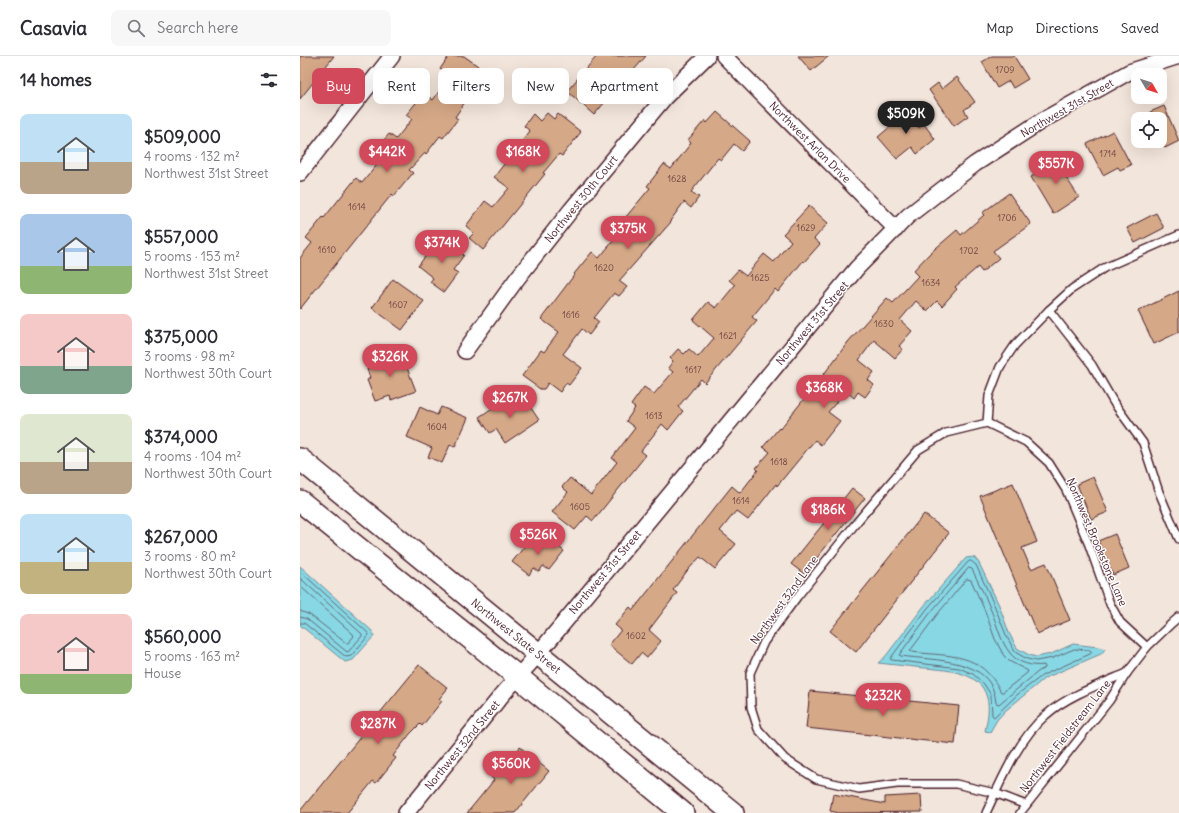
<!DOCTYPE html>
<html lang="en">
<head>
<meta charset="utf-8">
<style>
	body { margin:0; font-family:Delius,sans-serif; background:#f7f7f7; color:#2b2b33; height:100vh; display:flex; flex-direction:column; font-size:15px; white-space:nowrap }
	* { box-sizing:border-box; margin:0 }
	p { font-size:13px; color:#7c7c81 }
	.icon { flex:none; width:22px; height:22px; fill:none; stroke:currentColor; stroke-width:2; stroke-linecap:round; stroke-linejoin:round }
	.map { position:relative; flex:1; overflow:hidden }
	.drawer { display:flex; flex-direction:column; background:#fff; width:300px }
	.drawer>* { flex:none }
	.hud { position:absolute; left:12px; top:12px; width:380px; height:36px; display:flex; gap:8px }
	.needle { width:26px; rotate:129deg }
	.tools { position:absolute; left:831px; top:12px; display:grid; gap:8px }
	.tools a { display:grid; place-items:center; width:36px; height:36px; border-radius:8px; background:#fff; box-shadow:0 4px 16px #0002; font-size:20px }
	.price { position:absolute; translate:-50% -34px; padding:0 9px; border-radius:14px; background:#d1495b; color:#fff; font-size:13px; line-height:26px; filter:drop-shadow(0 1px 2px #0008) }
	.price::after { content:''; position:absolute; left:50%; top:24px; width:12px; height:9px; margin-left:-6px; background:inherit; clip-path:polygon(0 0,100% 0,50% 100%) }
	.price.active { background:#222; color:#fff }
	ul { padding:0; list-style:none }
	li { display:flex; align-items:center; gap:12px; height:100px; padding:0 20px }
	li span { display:grid; place-items:center; flex:none; width:112px; height:80px; border-radius:8px; color:#555 }
	li>.icon { margin-inline-start:auto }
	span .icon { width:48px; height:48px; fill:#fffc; stroke-width:1 }
	li b { font-size:17px }
	h2 { display:flex; justify-content:space-between; align-items:center; height:48px; padding:0 20px; font-size:17px }
	.tag { padding:0 14px; border-radius:8px; background:#fff; box-shadow:0 4px 16px #0002; font-size:14px; line-height:36px }
	.tag.active { background:#d1495b; color:#fff }
	header { display:flex; align-items:center; gap:24px; box-sizing:border-box; height:56px; padding:0 20px; background:#fff; border-bottom:1px solid #e1e1e2 }
	header strong { font-size:19px }
	nav { display:flex; gap:22px; margin-inline-start:auto; font-size:14px }
	.search { width:280px; height:36px; background:#f7f7f7; display:flex; align-items:center; gap:10px; box-sizing:border-box; padding:0 14px; border-radius:8px; color:#7c7c81; font-size:15px }
	main { display:flex; flex:1; min-height:0 }
	.map>svg:first-child { display:block }
	.water { fill:#87d7e4; stroke:#6f8d9a }
	.lines { fill:none; stroke-linecap:round; stroke-linejoin:round }
	.shore { stroke:#626975; stroke-width:1 }
	.building { fill:#d5a887; stroke:#4a1f2b }
	.lane-casing { stroke:#4a1f2b; stroke-width:10 }
	.street-casing { stroke:#4a1f2b; stroke-width:18 }
	.secondary-casing { stroke:#4a1f2b; stroke-width:24 }
	.lane { stroke:#fff; stroke-width:7 }
	.street { stroke:#fff; stroke-width:15 }
	.secondary { stroke:#fff; stroke-width:21 }
	.labels { text-anchor:middle; stroke-width:3; stroke-linejoin:round; paint-order:stroke }
	.number-label { font-size:9px; fill:#6d4142 }
	.street-label { font-size:11px; fill:#4a1f2b; stroke:#fff }
</style>
</head>
<body>
<header>
<strong>Casavia</strong>
<div class="search"><svg class="icon" aria-label="search" viewBox="0 0 24 24"><circle cx="10" cy="10" r="6"/><path d="M15 15l6 6"/></svg>Search here</div>
<nav><a>Map</a><a>Directions</a><a>Saved</a></nav>
</header>
<main>
<section class="drawer">
<h2>14 homes<svg class="icon" aria-label="filters" viewBox="0 0 24 24"><path d="M4 7h16M4 17h16"/><circle cx="9" cy="7" r="2"/><circle cx="15" cy="17" r="2"/></svg></h2>
<ul>
<li><span style="background:linear-gradient(#bfe0f5 60%,#b9a48a 0)"><svg class="icon" aria-label="home" viewBox="0 0 24 24"><path d="M3 11l9-7 9 7M6 9v11h12V9"/></svg></span><div><b>$509,000</b><p>4 rooms · 132 m²</p><p>Northwest 31st Street</p></div></li>
<li><span style="background:linear-gradient(#a9c7e8 65%,#8fb573 0)"><svg class="icon" aria-label="home" viewBox="0 0 24 24"><path d="M3 11l9-7 9 7M6 9v11h12V9"/></svg></span><div><b>$557,000</b><p>5 rooms · 153 m²</p><p>Northwest 31st Street</p></div></li>
<li><span style="background:linear-gradient(#f6c9c9 65%,#7fa58c 0)"><svg class="icon" aria-label="home" viewBox="0 0 24 24"><path d="M3 11l9-7 9 7M6 9v11h12V9"/></svg></span><div><b>$375,000</b><p>3 rooms · 98 m²</p><p>Northwest 30th Court</p></div></li>
<li><span style="background:linear-gradient(#dfe7d0 60%,#b9a48a 0)"><svg class="icon" aria-label="home" viewBox="0 0 24 24"><path d="M3 11l9-7 9 7M6 9v11h12V9"/></svg></span><div><b>$374,000</b><p>4 rooms · 104 m²</p><p>Northwest 30th Court</p></div></li>
<li><span style="background:linear-gradient(#bfe0f5 60%,#c2b280 0)"><svg class="icon" aria-label="home" viewBox="0 0 24 24"><path d="M3 11l9-7 9 7M6 9v11h12V9"/></svg></span><div><b>$267,000</b><p>3 rooms · 80 m²</p><p>Northwest 30th Court</p></div></li>
<li><span style="background:linear-gradient(#f6c9c9 75%,#8fb573 0)"><svg class="icon" aria-label="home" viewBox="0 0 24 24"><path d="M3 11l9-7 9 7M6 9v11h12V9"/></svg></span><div><b>$560,000</b><p>5 rooms · 163 m²</p><p>House</p></div></li>
</ul>
</section>
<div class="map">
<svg width="879" height="757" viewBox="0 0 879 757">
	<rect width="100%" height="100%" fill="#f2e5db"/>
	<filter id="ink" filterUnits="userSpaceOnUse"><feTurbulence type="fractalNoise" baseFrequency=".025" numOctaves="2"/><feDisplacementMap in="SourceGraphic" scale="8" xChannelSelector="R" yChannelSelector="G"/><feConvolveMatrix kernelMatrix="1 2 1 2 8 2 1 2 1" color-interpolation-filters="sRGB"/></filter>
	<g filter="url(#ink)">
		<g class="water">
			<path d="M 674,501 L 679,507 L 699,549 L 709,577 L 717,592 L 729,599 L 736,601 L 751,598 L 773,588 L 798,591 L 805,593 L 801,598 L 745,622 L 705,655 L 697,664 L 690,676 L 685,675 C 687,665 690,652 687,642 C 680,612 638,614 615,611 C 603,610 590,608 578,607 L 585,601 L 624,550 L 666,502 Z"/>
			<path d="M 0,510 L 72,575 L 74,580 L 53,604 L 45,606 L 0,569 Z"/>
		</g>
		<g class="lines">
			<g class="shore">
				<path d="M 671,505 L 676,509 L 695,551 L 706,579 L 715,596 L 727,603 L 736,605 L 753,602 L 774,593 L 790,594 L 792,596 L 790,598 L 743,619 L 718,638 L 694,661 L 692,659 L 691,639 L 684,628 L 673,618 L 659,612 L 592,604 L 590,603 L 627,553 L 668,506 Z"/>
				<path d="M 669,512 L 672,513 C 678,526 685,539 690,552 C 697,567 700,585 710,597 C 717,607 733,611 744,609 L 745,611 L 745,612 L 739,615 L 699,648 L 696,647 C 693,601 635,605 601,600 L 599,599 L 631,556 Z"/>
				<path d="M 0,515 L 68,577 L 69,579 L 51,600 L 46,601 L 4,567 L 0,567"/>
				<path d="M 0,522 L 62,578 L 62,580 L 49,595 L 47,596 L 7,563 L 0,561"/>
				<path d="M 667,523 L 671,524 L 685,555 L 695,583 L 704,600 L 709,605 L 728,615 L 727,617 L 703,636 L 701,636 C 680,595 651,601 612,596 L 610,595 L 636,560 Z"/>
				<path d="M 0,530 L 53,578 L 54,580 L 48,587 L 46,587 L 10,559 L 0,555"/>
			</g>
		</g>
		<g class="building">
			<path d="M 0,0 L 34,0 L 0,43 Z"/>
			<path d="M 149,0 L 164,0 L 178,10 L 175,16 L 188,25 L 176,44 L 169,40 L 155,61 L 158,63 L 143,82 L 140,80 L 126,98 L 125,97 L 109,114 L 113,117 L 94,140 L 92,138 L 0,253 L 0,202 L 12,187 L 6,182 L 23,161 L 24,162 L 56,122 L 62,127 L 81,104 L 73,97 L 89,78 L 96,83 L 112,63 L 106,59 L 124,37 L 133,44 L 150,20 L 140,13 Z"/>
			<path d="M 297,0 L 346,0 L 327,22 L 319,14 L 297,39 L 305,46 L 294,59 L 267,35 Z"/>
			<path d="M 498,0 L 529,0 L 511,15 Z"/>
			<path d="M 692,0 L 714,0 L 728,23 L 713,32 L 709,25 L 697,32 L 682,6 Z"/>
			<path d="M 657,21 L 675,46 L 664,54 L 668,60 L 654,70 L 629,34 L 638,27 L 642,33 Z"/>
			<path d="M 864,50 L 879,85 L 865,92 L 860,81 L 860,63 L 852,63 L 850,56 Z"/>
			<path d="M 602,51 L 619,72 L 624,68 L 635,83 L 617,98 L 612,91 L 597,103 L 578,81 L 598,64 L 593,58 Z"/>
			<path d="M 417,56 L 450,85 L 442,95 L 434,88 L 421,104 L 418,102 L 391,136 L 399,141 L 391,152 L 384,146 L 370,165 L 371,166 L 319,225 L 327,231 L 319,240 L 314,237 L 294,262 L 299,266 L 289,279 L 282,273 L 263,298 L 282,312 L 269,329 L 266,327 L 260,336 L 248,327 L 244,333 L 240,333 L 222,320 L 241,294 L 244,296 L 259,276 L 241,263 L 275,218 L 274,218 L 292,196 L 299,202 L 320,177 L 315,174 L 350,132 L 347,130 L 364,108 L 371,113 L 391,87 L 388,84 L 405,64 L 407,67 Z"/>
			<path d="M 247,57 L 254,63 L 258,58 L 281,76 L 262,100 L 259,98 L 243,117 L 245,118 L 183,194 L 169,182 L 174,177 L 166,170 L 185,145 L 193,151 L 209,132 L 194,121 L 230,75 L 224,70 L 233,58 L 240,65 Z"/>
			<path d="M 813,75 L 831,109 L 820,114 L 818,111 L 803,119 L 787,88 Z"/>
			<path d="M 763,101 L 772,116 L 765,120 L 779,141 L 753,158 L 731,121 Z"/>
			<path d="M 709,137 L 731,168 L 693,195 L 699,202 L 682,216 L 678,211 L 655,231 L 657,233 L 642,250 L 637,245 L 627,255 L 616,245 L 600,264 L 612,275 L 599,290 L 603,293 L 595,302 L 574,284 L 559,304 L 574,316 L 568,324 L 574,329 L 565,341 L 558,336 L 554,342 L 546,335 L 528,356 L 540,365 L 521,389 L 515,384 L 477,430 L 476,428 L 448,464 L 436,455 L 420,475 L 436,488 L 415,513 L 400,501 L 387,515 L 373,534 L 377,537 L 349,574 L 361,585 L 347,602 L 341,597 L 332,608 L 309,589 L 321,574 L 315,569 L 330,551 L 333,554 L 432,430 L 440,437 L 458,414 L 456,412 L 470,396 L 463,391 L 479,372 L 480,373 L 524,318 L 548,286 L 587,242 L 593,247 L 618,220 L 613,215 L 629,198 L 657,174 L 661,179 L 684,159 L 682,157 Z"/>
			<path d="M 509,150 L 528,167 L 514,183 L 520,188 L 504,206 L 503,205 L 478,236 L 475,233 L 452,261 L 457,265 L 405,327 L 401,323 L 378,351 L 383,355 L 368,374 L 362,368 L 341,395 L 346,399 L 293,465 L 287,460 L 275,474 L 252,456 L 268,436 L 262,431 L 270,422 L 291,439 L 317,406 L 312,402 L 335,372 L 326,365 L 335,352 L 331,349 L 344,331 L 354,338 L 373,316 L 368,312 L 373,305 L 370,302 L 378,293 L 384,298 L 389,293 L 398,301 L 414,282 L 393,264 L 408,246 L 416,252 L 435,229 L 429,224 L 438,214 L 446,220 L 464,198 L 474,206 L 491,185 L 483,178 Z"/>
			<path d="M 856,157 L 864,172 L 835,187 L 827,172 Z"/>
			<path d="M 140,181 L 164,199 L 153,214 L 158,217 L 144,236 L 130,226 L 133,222 L 118,210 Z"/>
			<path d="M 93,223 L 124,245 L 102,274 L 72,252 Z"/>
			<path d="M 879,235 L 879,276 L 854,288 L 838,255 Z"/>
			<path d="M 100,294 L 116,335 L 91,344 L 90,340 L 75,345 L 67,324 L 70,322 L 67,313 L 78,308 L 77,303 Z"/>
			<path d="M 223,340 L 239,364 L 205,387 L 196,373 L 190,377 L 179,361 L 200,347 L 204,353 Z"/>
			<path d="M 120,351 L 137,359 L 141,351 L 168,362 L 155,391 L 150,389 L 142,407 L 128,401 L 132,392 L 107,381 Z"/>
			<path d="M 793,421 L 808,456 L 791,463 L 777,428 Z"/>
			<path d="M 713,427 L 737,486 L 722,492 L 731,513 L 746,507 L 770,564 L 737,578 L 680,440 Z"/>
			<path d="M 552,432 L 565,442 L 504,518 L 491,508 Z"/>
			<path d="M 624,458 L 649,477 L 556,596 L 530,575 Z"/>
			<path d="M 815,478 L 829,512 L 813,519 L 798,485 Z"/>
			<path d="M 232,481 L 245,490 L 250,484 L 264,495 L 249,514 L 243,510 L 239,516 L 234,512 L 229,519 L 212,506 Z"/>
			<path d="M 119,609 L 148,632 L 139,643 L 142,645 L 122,670 L 120,668 L 110,678 L 93,700 L 96,702 L 76,727 L 73,725 L 47,757 L 0,757 L 0,755 Z"/>
			<path d="M 510,635 L 659,650 L 655,688 L 506,672 Z"/>
			<path d="M 220,691 L 249,715 L 215,757 L 167,757 L 194,724 L 191,721 L 210,698 L 213,701 Z"/>
			<path d="M 533,738 L 585,748 L 585,741 L 621,739 L 622,756 L 539,757 L 530,755 Z"/>
		</g>
		<g class="lines">
			<defs>
				<g id="lane">
					<path d="M 749,254 L 792,309 L 814,347 L 843,387 L 859,436 L 879,483"/>
					<path d="M 687,367 L 726,386 L 749,407 L 766,434 L 789,489 L 810,548 L 820,566 L 847,591"/>
					<path d="M 726,749 L 695,737 L 656,728 L 597,728 L 559,733 L 516,723 L 485,703 L 458,673 L 451,651 L 450,617 L 464,586 L 497,541 L 556,467 L 618,394 L 646,377 L 687,367 L 689,340 L 700,311 L 715,289 L 749,254 L 772,233 L 804,212 L 879,179"/>
					<path d="M 686,757 C 701,725 719,682 746,659 C 767,640 801,628 827,617"/>
					<path d="M 720,757 L 809,645 L 827,617 L 847,591 L 872,567 L 879,561"/>
				</g>
				<g id="street">
					<path d="M 424,0 L 596,173"/>
					<path d="M 0,117 L 92,0"/>
					<path d="M 165,295 L 216,224 L 271,154 L 365,41 L 407,0"/>
					<path d="M 106,757 L 202,639 L 238,598 L 557,212 L 608,160 L 675,108 L 743,64 L 829,16 L 879,0"/>
				</g>
				<g id="secondary">
					<path d="M 0,403 L 433,757"/>
					<path d="M 0,445 L 217,620 L 383,757"/>
				</g>
			</defs>
			<use href="#lane" class="lane-casing"/>
			<use href="#street" class="street-casing"/>
			<use href="#secondary" class="secondary-casing"/>
			<use href="#lane" class="lane"/>
			<use href="#street" class="street"/>
			<use href="#secondary" class="secondary"/>
		</g>
	</g>
	<g class="labels">
		<g class="number-label">
			<text x="705" y="17">1709</text>
			<text x="808" y="101">1714</text>
			<text x="377" y="126">1628</text>
			<text x="57" y="154">1614</text>
			<text x="707" y="165">1706</text>
			<text x="506" y="175">1629</text>
			<text x="27" y="197">1610</text>
			<text x="669" y="198">1702</text>
			<text x="304" y="215">1620</text>
			<text x="460" y="225">1625</text>
			<text x="631" y="230">1634</text>
			<text x="98" y="252">1607</text>
			<text x="271" y="262">1616</text>
			<text x="584" y="271">1630</text>
			<text x="428" y="283">1621</text>
			<text x="393" y="317">1617</text>
			<text x="354" y="363">1613</text>
			<text x="137" y="374">1604</text>
			<text x="479" y="409">1618</text>
			<text x="441" y="448">1614</text>
			<text x="280" y="454">1605</text>
			<text x="336" y="583">1602</text>
		</g>
		<g class="street-label">
			<text transform="translate(767 52) rotate(-30)" y="4">Northwest 31st Street</text>
			<text transform="translate(510 86) rotate(45)" y="4">Northwest Arlan Drive</text>
			<text transform="translate(281 143) rotate(-51)" y="4">Northwest 30th Court</text>
			<text transform="translate(512 267) rotate(-50)" y="4">Northwest 31st Street</text>
			<text transform="translate(797 486) rotate(67)" y="4">Northwest Brookstone Lane</text>
			<text transform="translate(305 516) rotate(-50)" y="4">Northwest 31st Street</text>
			<text transform="translate(484 544) rotate(-54)" y="4">Northwest 32nd Lane</text>
			<text transform="translate(216 580) rotate(39)" y="4">Northwest State Street</text>
			<text transform="translate(765 680) rotate(-52)" y="4">Northwest Fieldstream Lane</text>
			<text transform="translate(162 689) rotate(-51)" y="4">Northwest 32nd Street</text>
		</g>
	</g>
</svg>
<div class="tools">
<a><svg class="needle" viewBox="-14 -14 28 28"><path d="M0-13l5 13h-10z" fill="#e53935"/><path d="M0 13l5-13h-10z" fill="#7c7c81"/></svg></a>
<a><svg class="icon" aria-label="locate" viewBox="0 0 24 24"><circle cx="12" cy="12" r="6"/><path d="M12 2v4M12 18v4M2 12h4M18 12h4"/></svg></a>
</div>
<b class="price active" style="left:606px;top:79px">$509K</b>
<b class="price" style="left:87px;top:117px">$442K</b>
<b class="price" style="left:223px;top:117px">$168K</b>
<b class="price" style="left:756px;top:129px">$557K</b>
<b class="price" style="left:328px;top:194px">$375K</b>
<b class="price" style="left:142px;top:208px">$374K</b>
<b class="price" style="left:90px;top:322px">$326K</b>
<b class="price" style="left:524px;top:353px">$368K</b>
<b class="price" style="left:210px;top:363px">$267K</b>
<b class="price" style="left:528px;top:475px">$186K</b>
<b class="price" style="left:238px;top:500px">$526K</b>
<b class="price" style="left:583px;top:661px">$232K</b>
<b class="price" style="left:78px;top:689px">$287K</b>
<b class="price" style="left:211px;top:729px">$560K</b>
<div class="hud">
<a class="tag active">Buy</a>
<a class="tag">Rent</a>
<a class="tag">Filters</a>
<a class="tag">New</a>
<a class="tag">Apartment</a>
</div>
</div>
</main>
</body>
</html>
